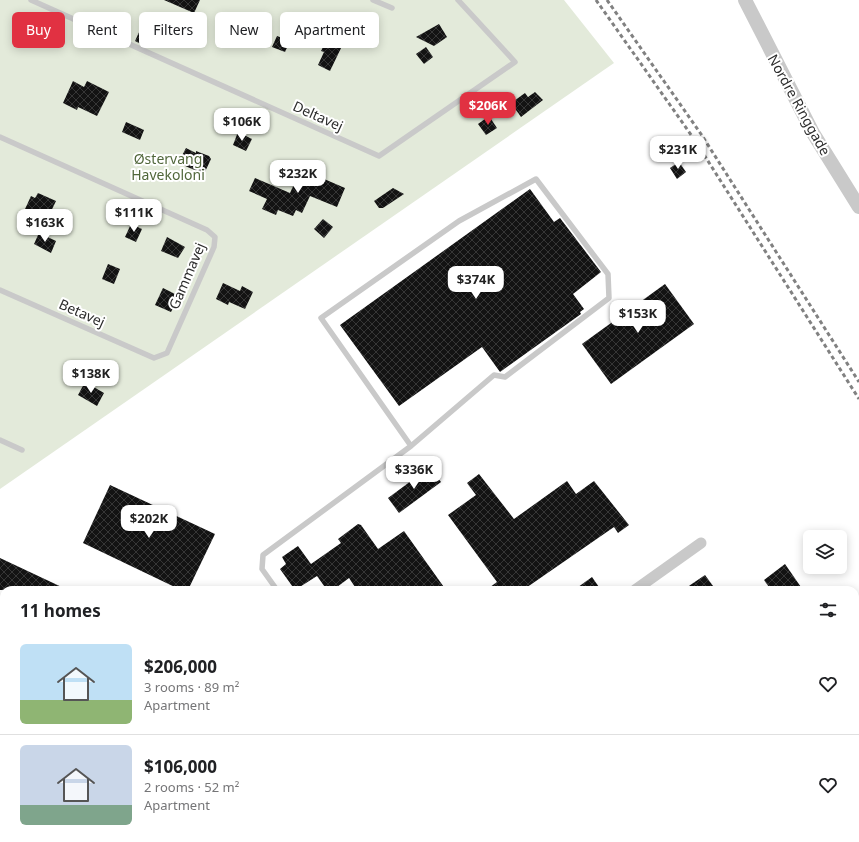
<!DOCTYPE html>
<html lang="en">
<head>
<meta charset="utf-8">
<style>
	body { margin:0; font-family:"Noto Sans",sans-serif; background:#f2f2f2; color:#202124; height:100vh; display:flex; flex-direction:column; font-size:15px; white-space:nowrap }
	* { box-sizing:border-box; margin:0 }
	p { font-size:13px; color:#757577 }
	.icon { flex:none; width:22px; height:22px; fill:none; stroke:currentColor; stroke-width:2; stroke-linecap:round; stroke-linejoin:round }
	.map { position:relative; flex:1; overflow:hidden }
	.drawer { position:absolute; left:0px; top:586px; width:859px; height:256px; display:flex; flex-direction:column; background:#fff; border-radius:12px 12px 0 0; box-shadow:0 2px 10px #0003 }
	.drawer>* { flex:none }
	.banner { position:absolute; left:12px; top:12px; width:400px; height:36px; display:flex; gap:8px }
	.buttons { position:absolute; left:803px; top:530px; display:grid; gap:8px }
	.buttons a { display:grid; place-items:center; width:44px; height:44px; border-radius:6px; background:#fff; box-shadow:0 2px 10px #0003; font-size:20px }
	.price { position:absolute; translate:-50% -34px; padding:0 9px; border-radius:8px; background:#fff; color:#222; font-size:13px; line-height:26px; filter:drop-shadow(0 1px 2px #0008) }
	.price::after { content:''; position:absolute; left:50%; top:24px; width:12px; height:9px; margin-left:-6px; background:inherit; clip-path:polygon(0 0,100% 0,50% 100%) }
	.price.active { background:#e13142; color:#fff }
	ul { padding:0; list-style:none }
	li { display:flex; align-items:center; gap:12px; height:100px; padding:0 20px }
	li+li { border-top:1px solid #e0e0e0 }
	li span { display:grid; place-items:center; flex:none; width:112px; height:80px; border-radius:6px; color:#555 }
	li>.icon { margin-inline-start:auto }
	span .icon { width:48px; height:48px; fill:#fffc; stroke-width:1 }
	li b { font-size:17px }
	h2 { display:flex; justify-content:space-between; align-items:center; height:48px; padding:0 20px; font-size:17px }
	.chip { padding:0 14px; border-radius:6px; background:#fff; box-shadow:0 2px 10px #0003; font-size:14px; line-height:36px }
	.chip.active { background:#e13142; color:#fff }
	.map>svg:first-child { display:block }
	.garden { fill:#e3eada }
	.building { fill:url(#building-cross-hatch) }
	.lines { fill:none; stroke-linecap:round; stroke-linejoin:round }
	.service { stroke:#c9c9c9; stroke-width:5.5 }
	.minor { stroke:#c9c9c9; stroke-width:11 }
	.tertiary { stroke:#c9c9c9; stroke-width:14 }
	.rail { stroke:#818181; stroke-width:3; stroke-dasharray:4 3; stroke-linecap:butt }
	.labels { text-anchor:middle; stroke-width:4; stroke-linejoin:round; paint-order:stroke }
	.street-label { font-size:14px; fill:#2c2c2c; stroke:#fff }
	.park-label { font-size:14px; fill:#51673b; stroke:#fff }
</style>
</head>
<body>
<div class="map">
<svg width="859" height="842" viewBox="0 0 859 842">
	<defs>
		<pattern id="building-cross-hatch" width="8" height="8" patternUnits="userSpaceOnUse"><rect width="8" height="8" fill="#131313"/><path d="M0 0l8 8M0 8l8-8" fill="none" stroke="#363636"/></pattern>
	</defs>
	<rect width="100%" height="100%" fill="#fff"/>
	<path class="garden" d="M 0,0 L 564,0 L 614,63 L 0,489 Z"/>
	<g class="building">
		<path d="M 164,0 L 200,0 L 194,13 Z"/>
		<path d="M 439,24 L 447,37 L 434,46 L 416,37 Z"/>
		<path d="M 141,28 L 153,34 L 147,47 L 135,41 Z"/>
		<path d="M 277,36 L 290,41 L 285,52 L 272,47 Z"/>
		<path d="M 328,37 L 343,44 L 330,71 L 318,65 L 324,52 L 321,51 Z"/>
		<path d="M 426,47 L 433,57 L 424,64 L 416,54 Z"/>
		<path d="M 73,81 L 84,87 L 87,81 L 109,92 L 97,116 L 78,107 L 77,110 L 63,103 Z"/>
		<path d="M 535,92 L 543,100 L 521,117 L 511,103 L 525,93 L 528,97 Z"/>
		<path d="M 489,116 L 497,128 L 486,135 L 478,124 Z"/>
		<path d="M 126,122 L 144,130 L 140,140 L 122,132 Z"/>
		<path d="M 238,132 L 252,139 L 246,151 L 233,145 Z"/>
		<path d="M 186,148 L 196,153 L 196,151 L 209,156 L 211,159 L 204,174 L 178,163 Z"/>
		<path d="M 679,162 L 686,172 L 677,179 L 670,168 Z"/>
		<path d="M 301,169 L 345,188 L 337,207 L 310,196 L 302,213 L 296,210 L 293,216 L 278,210 L 276,215 L 262,209 L 267,199 L 249,191 L 255,178 L 290,193 Z"/>
		<path d="M 393,188 L 404,194 L 383,208 L 379,208 L 374,201 Z"/>
		<path d="M 530,189 L 554,222 L 560,218 L 601,272 L 573,294 L 584,309 L 580,312 L 581,314 L 500,372 L 482,347 L 399,406 L 340,325 Z"/>
		<path d="M 38,193 L 56,201 L 42,230 L 20,220 L 31,196 L 35,198 Z"/>
		<path d="M 323,219 L 333,227 L 324,238 L 314,229 Z"/>
		<path d="M 131,224 L 142,229 L 136,242 L 125,237 Z"/>
		<path d="M 39,233 L 56,241 L 51,253 L 34,244 Z"/>
		<path d="M 167,237 L 185,247 L 178,258 L 161,251 Z"/>
		<path d="M 108,264 L 120,269 L 114,284 L 102,279 Z"/>
		<path d="M 223,283 L 240,291 L 242,286 L 253,292 L 245,309 L 229,302 L 228,305 L 216,299 Z"/>
		<path d="M 665,284 L 694,324 L 611,384 L 582,344 Z"/>
		<path d="M 163,288 L 179,296 L 171,312 L 155,305 Z"/>
		<path d="M 85,382 L 104,393 L 97,406 L 78,395 Z"/>
		<path d="M 430,467 L 441,482 L 399,513 L 388,498 Z"/>
		<path d="M 479,474 L 514,519 L 567,481 L 576,494 L 594,481 L 629,525 L 618,533 L 614,527 L 523,590 L 486,590 L 497,582 L 448,515 L 476,495 L 467,483 Z"/>
		<path d="M 110,485 L 215,534 L 188,590 L 181,590 L 83,543 Z"/>
		<path d="M 358,524 L 361,525 L 378,549 L 404,531 L 446,590 L 357,590 L 349,578 L 333,590 L 327,590 L 317,576 L 295,590 L 280,569 L 286,564 L 282,557 L 298,546 L 311,564 L 341,543 L 338,539 Z"/>
		<path d="M 0,558 L 68,590 L 0,590 Z"/>
		<path d="M 785,564 L 803,590 L 771,590 L 764,580 Z"/>
		<path d="M 705,575 L 716,590 L 683,590 Z"/>
		<path d="M 592,577 L 601,590 L 574,590 Z"/>
	</g>
	<g class="lines">
		<g class="service">
			<path d="M 31,0 L 379,156 L 515,62 L 458,0"/>
			<path d="M 373,0 L 392,8"/>
			<path d="M 0,137 L 207,230 L 215,237 L 214,247 L 167,353 L 154,358 L 0,290"/>
			<path d="M 0,440 L 22,450"/>
			<path d="M 277,590 L 262,569 L 263,555 L 411,446 L 494,375 L 505,377 L 609,298 L 608,274 L 536,179 L 459,221 L 321,318 L 411,446"/>
			<path d="M 294,838 L 293,841 L 296,842"/>
			<path d="M 418,838 L 427,842"/>
			<path d="M 481,838 L 488,842"/>
			<path d="M 748,838 L 751,842"/>
			<path d="M 519,842 L 520,838"/>
		</g>
		<g class="minor">
			<path d="M 635,590 L 701,543"/>
			<path d="M 609,838 L 613,842"/>
		</g>
		<path class="tertiary" d="M 745,0 L 813,133 L 859,207"/>
		<g class="rail">
			<path d="M 596,0 L 694,139 L 859,399"/>
			<path d="M 607,0 L 701,134 L 859,382"/>
		</g>
	</g>
	<g class="labels">
		<g class="street-label">
			<text transform="translate(799 105) rotate(61)" y="5">Nordre Ringgade</text>
			<text transform="translate(318 116) rotate(24)" y="5">Deltavej</text>
			<text transform="translate(187 276) rotate(-67)" y="5">Gammavej</text>
			<text transform="translate(82 313) rotate(24)" y="5">Betavej</text>
		</g>
		<g class="park-label">
			<text x="168" y="164">Østervang<tspan x="168" dy="16">Havekoloni</tspan></text>
		</g>
	</g>
</svg>
<div class="buttons">
<a><svg class="icon" aria-label="layers" viewBox="0 0 24 24"><path d="M12 4l9 5-9 5-9-5zM3 14l9 5 9-5"/></svg></a>
</div>
<b class="price active" style="left:488px;top:126px">$206K</b>
<b class="price" style="left:242px;top:142px">$106K</b>
<b class="price" style="left:678px;top:170px">$231K</b>
<b class="price" style="left:298px;top:194px">$232K</b>
<b class="price" style="left:134px;top:233px">$111K</b>
<b class="price" style="left:45px;top:243px">$163K</b>
<b class="price" style="left:476px;top:300px">$374K</b>
<b class="price" style="left:638px;top:334px">$153K</b>
<b class="price" style="left:91px;top:394px">$138K</b>
<b class="price" style="left:414px;top:490px">$336K</b>
<b class="price" style="left:149px;top:539px">$202K</b>
<div class="banner">
<a class="chip active">Buy</a>
<a class="chip">Rent</a>
<a class="chip">Filters</a>
<a class="chip">New</a>
<a class="chip">Apartment</a>
</div>
<section class="drawer">
<h2>11 homes<svg class="icon" aria-label="filters" viewBox="0 0 24 24"><path d="M4 7h16M4 17h16"/><circle cx="9" cy="7" r="2"/><circle cx="15" cy="17" r="2"/></svg></h2>
<ul>
<li><span style="background:linear-gradient(#bfe0f5 70%,#8fb573 0)"><svg class="icon" aria-label="home" viewBox="0 0 24 24"><path d="M3 11l9-7 9 7M6 9v11h12V9"/></svg></span><div><b>$206,000</b><p>3 rooms · 89 m²</p><p>Apartment</p></div><svg class="icon" aria-label="heart" viewBox="0 0 24 24"><path d="M12 20l-8-8c-3-5 5-10 8-4 3-6 11-1 8 4z"/></svg></li>
<li><span style="background:linear-gradient(#c9d6e8 75%,#7fa58c 0)"><svg class="icon" aria-label="home" viewBox="0 0 24 24"><path d="M3 11l9-7 9 7M6 9v11h12V9"/></svg></span><div><b>$106,000</b><p>2 rooms · 52 m²</p><p>Apartment</p></div><svg class="icon" aria-label="heart" viewBox="0 0 24 24"><path d="M12 20l-8-8c-3-5 5-10 8-4 3-6 11-1 8 4z"/></svg></li>
</ul>
</section>
</div>
</body>
</html>
